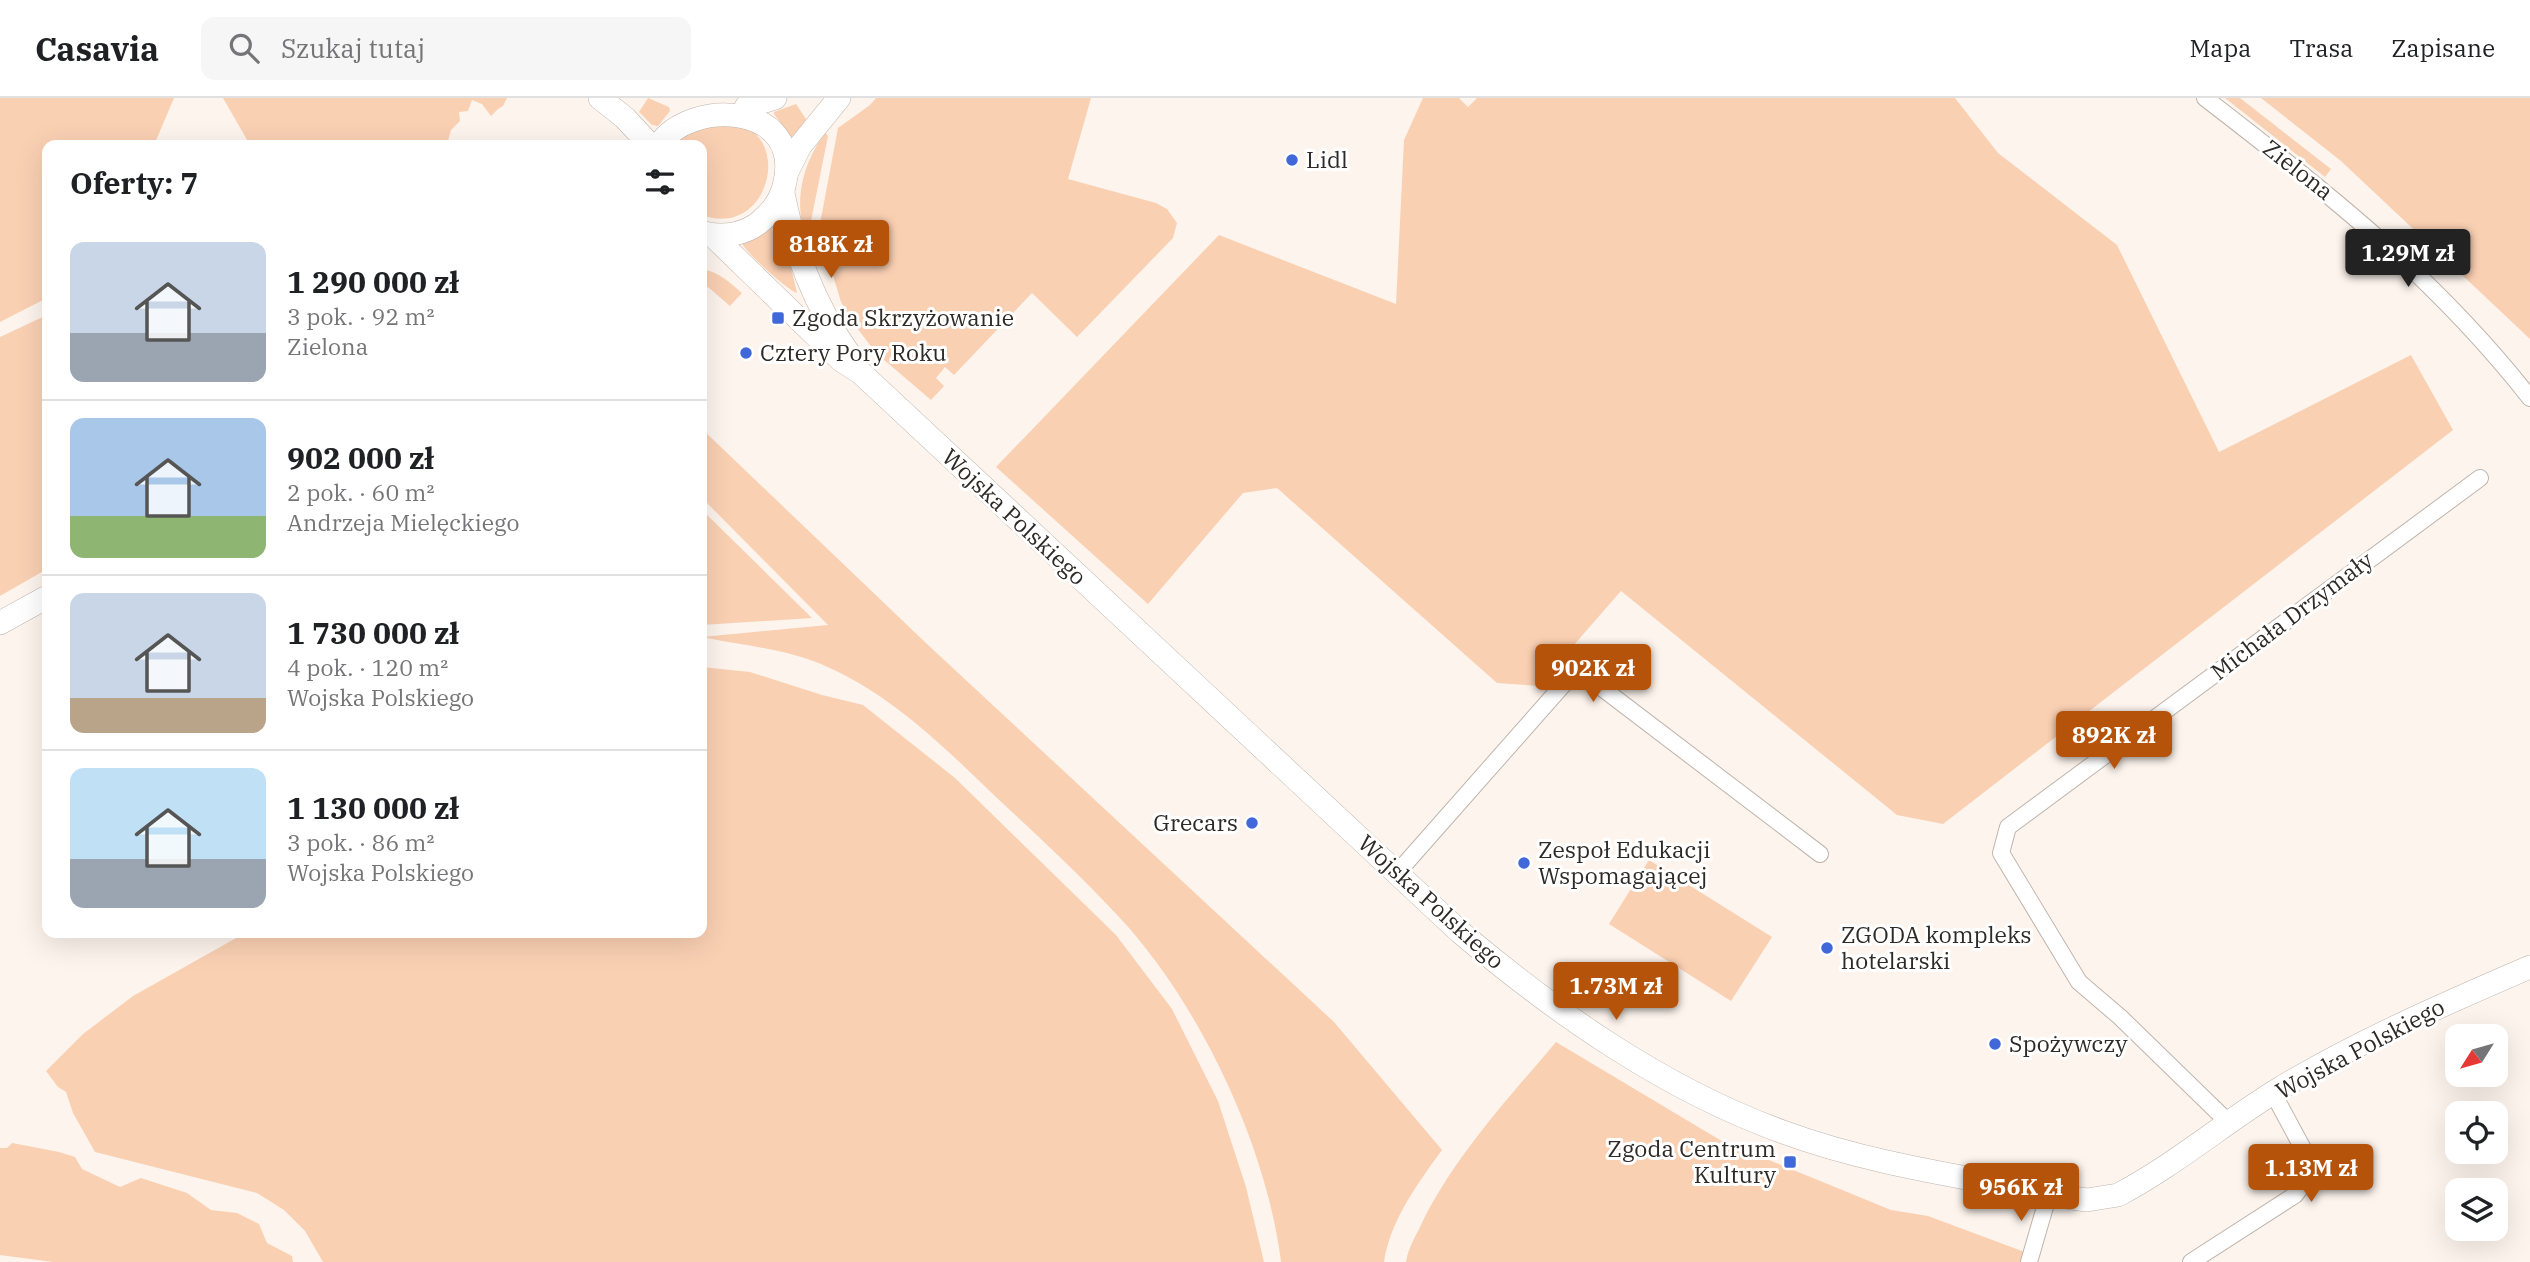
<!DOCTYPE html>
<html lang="pl">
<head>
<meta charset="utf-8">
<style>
	body { margin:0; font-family:"IBM Plex Serif",serif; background:#f6f6f6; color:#202124; height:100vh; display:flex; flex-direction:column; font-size:26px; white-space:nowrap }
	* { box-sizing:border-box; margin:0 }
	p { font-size:23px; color:#757577 }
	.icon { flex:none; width:38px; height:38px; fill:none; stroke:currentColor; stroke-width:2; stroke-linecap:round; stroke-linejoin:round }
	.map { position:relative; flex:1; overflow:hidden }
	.drawer { position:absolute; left:42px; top:42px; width:665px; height:798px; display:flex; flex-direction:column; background:#fff; border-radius:14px; box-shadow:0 7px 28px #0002 }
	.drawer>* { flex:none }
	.needle { width:46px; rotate:233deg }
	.tools { position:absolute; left:2445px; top:926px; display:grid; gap:14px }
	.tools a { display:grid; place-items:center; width:63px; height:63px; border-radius:14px; background:#fff; box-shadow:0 7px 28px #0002; font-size:35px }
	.price { position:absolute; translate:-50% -60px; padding:0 16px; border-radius:7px; background:#b45309; color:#fff; font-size:23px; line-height:46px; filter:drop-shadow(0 2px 4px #0008) }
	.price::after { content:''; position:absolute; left:50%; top:42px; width:21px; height:16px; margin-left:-10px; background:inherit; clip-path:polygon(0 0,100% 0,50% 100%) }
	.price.on { background:#222; color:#fff }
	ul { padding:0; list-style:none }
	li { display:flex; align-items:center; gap:21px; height:175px; padding:0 28px }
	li+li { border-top:2px solid #e0e0e0 }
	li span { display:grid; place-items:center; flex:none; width:196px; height:140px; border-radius:14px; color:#555 }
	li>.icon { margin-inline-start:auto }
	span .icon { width:84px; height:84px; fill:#fffc; stroke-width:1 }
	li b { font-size:30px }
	h2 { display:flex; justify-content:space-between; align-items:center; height:84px; padding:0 28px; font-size:30px }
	header { display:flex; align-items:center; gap:42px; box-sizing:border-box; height:98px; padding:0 35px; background:#fff; border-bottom:2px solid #e0e0e0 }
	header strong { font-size:33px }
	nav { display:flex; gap:38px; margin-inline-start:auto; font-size:24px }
	.search { width:490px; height:63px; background:#f6f6f6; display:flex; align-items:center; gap:18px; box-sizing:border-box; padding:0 24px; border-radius:14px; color:#757577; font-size:26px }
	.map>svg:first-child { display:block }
	.green { fill:#fad0b3 }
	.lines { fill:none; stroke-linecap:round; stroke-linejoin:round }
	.street-casing { stroke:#bfb4ac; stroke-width:18 }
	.secondary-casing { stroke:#bfb4ac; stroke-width:24 }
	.street { stroke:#fff; stroke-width:16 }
	.secondary { stroke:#fff; stroke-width:23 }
	.poi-dot { fill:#4068d9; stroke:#fff; stroke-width:2.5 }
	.labels { text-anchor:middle; stroke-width:6; stroke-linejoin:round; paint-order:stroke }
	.poi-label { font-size:23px; fill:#2e2a27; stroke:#fff; text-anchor:start }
	.street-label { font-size:23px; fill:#2e2a27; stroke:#fff }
</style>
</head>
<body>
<header>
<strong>Casavia</strong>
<div class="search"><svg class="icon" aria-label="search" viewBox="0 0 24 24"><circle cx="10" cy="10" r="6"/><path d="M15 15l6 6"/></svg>Szukaj tutaj</div>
<nav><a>Mapa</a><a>Trasa</a><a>Zapisane</a></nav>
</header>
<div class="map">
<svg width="2530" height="1164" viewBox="0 0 2530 1164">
	<rect width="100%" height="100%" fill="#fdf4ed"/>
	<g class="green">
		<path d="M 0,0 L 174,0 L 154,47 L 47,47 L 47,200 L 0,224 Z"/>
		<path d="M 223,0 L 507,0 L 503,8 L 498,11 L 491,18 L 482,6 L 472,2 L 468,13 L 459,14 L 460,23 L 451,32 L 448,43 L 440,47 L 250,47 Z"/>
		<path d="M 648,0 L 669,9 L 670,13 L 658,28 L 652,27 L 639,14 Z"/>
		<path d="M 876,0 L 1091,0 L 1068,81 L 1156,105 L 1167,111 L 1177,125 L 1173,140 L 1077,239 L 1032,195 L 954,277 L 945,269 L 936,280 L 944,288 L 931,302 L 876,255 L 851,222 L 841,204 L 819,131 L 838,30 L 870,7 Z"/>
		<path d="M 1423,0 L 1459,0 L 1468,9 L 1477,0 L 1955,0 L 1998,55 L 2117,147 L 2219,354 L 2411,257 L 2453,332 L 1943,726 L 1897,717 L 1621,493 L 1538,588 L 1497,585 L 1277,390 L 1243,395 L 1148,506 L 996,369 L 1219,137 L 1396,206 L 1404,42 Z"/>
		<path d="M 2225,0 L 2240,0 L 2331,71 L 2325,79 Z"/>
		<path d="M 2261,0 L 2530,0 L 2530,241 L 2341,63 Z"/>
		<path d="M 796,6 L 806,21 L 796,37 L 791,39 L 774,16 L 774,14 Z"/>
		<path d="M 705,24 C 716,25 733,24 743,28 C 792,48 765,140 702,117 L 702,47 L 677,47 L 682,39 Z"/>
		<path d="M 825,34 L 828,38 L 811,123 L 803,131 C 795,94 804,66 825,34 Z"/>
		<path d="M 774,124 L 777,125 L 786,148 L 797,195 C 788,193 748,156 743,147 L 743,143 Z"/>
		<path d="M 702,171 C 719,174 729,184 742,195 L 730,208 L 708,189 L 702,196 Z"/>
		<path d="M 47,217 L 47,471 L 0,498 L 0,239 Z"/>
		<path d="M 702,331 L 927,546 L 1334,924 L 1442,1052 C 1418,1085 1390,1123 1384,1164 L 1281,1164 C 1267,1051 1204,916 1129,830 C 1088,784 1042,742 997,700 C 944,649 890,595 821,566 C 784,551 741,547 702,539 L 828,527 L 702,400 Z"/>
		<path d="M 702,412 L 812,520 L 702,527 Z"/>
		<path d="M 702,569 L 750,574 L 822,597 L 863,607 L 955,680 L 1116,837 L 1172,911 L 1218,1003 L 1246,1089 L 1264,1164 L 323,1164 L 305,1133 L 284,1112 L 257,1095 L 95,1054 L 73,1015 L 66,994 L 58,989 L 46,973 L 83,936 L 133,898 L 245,835 L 702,835 Z"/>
		<path d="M 1649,762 L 1772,839 L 1731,903 L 1609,826 Z"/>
		<path d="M 1556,944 L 1720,1042 L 1891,1112 L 1928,1118 L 2030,1156 L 2028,1164 L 1406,1164 C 1408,1151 1414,1141 1420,1129 C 1452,1061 1507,1002 1556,944 Z"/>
		<path d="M 12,1045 L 59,1054 L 75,1059 L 82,1071 L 120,1089 L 141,1080 L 187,1095 L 211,1112 L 237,1115 L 259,1126 L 267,1145 L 292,1158 L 293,1164 L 53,1164 L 0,1157 L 0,1050 L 7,1050 Z"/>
	</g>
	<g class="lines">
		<defs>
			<g id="street">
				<path d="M 2205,0 C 2326,93 2435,179 2530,300"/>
				<path d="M 1397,775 L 1577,571 L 1820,756"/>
				<path d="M 2229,1025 L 2120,919 L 2079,884 L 2001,755 L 2008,729 L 2480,380"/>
				<path d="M 2029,1164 L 2049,1095"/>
				<path d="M 2191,1164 L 2295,1097 L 2301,1089 L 2308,1060 L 2273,995"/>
			</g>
			<g id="secondary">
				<path d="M 600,0 L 625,20 L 650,47"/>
				<path d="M 746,9 L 775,0"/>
				<path d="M 659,47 C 690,0 802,5 785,84 C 782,100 774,112 761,123 C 746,136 724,140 705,135"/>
				<path d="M 787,74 L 800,48 L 839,0"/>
				<path d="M 783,95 C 795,155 814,206 849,256"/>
				<path d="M 712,137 L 841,262 L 861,275 L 1460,834 C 1556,915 1664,991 1783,1034 C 1875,1068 1975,1080 2072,1100 L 2087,1102 L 2118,1097 C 2175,1067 2225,1024 2279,991 C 2359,943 2444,906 2530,869"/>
				<path d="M 0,525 L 47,499"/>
			</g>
		</defs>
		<use href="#street" class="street-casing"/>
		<use href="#secondary" class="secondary-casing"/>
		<use href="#street" class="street"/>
		<use href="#secondary" class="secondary"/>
	</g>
	<g class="poi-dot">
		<circle cx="1292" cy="62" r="7"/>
		<rect x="771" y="213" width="14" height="14" rx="3.5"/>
		<circle cx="746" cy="255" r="7"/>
		<circle cx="1252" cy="725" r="7"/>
		<circle cx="1524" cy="765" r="7"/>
		<circle cx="1827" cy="850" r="7"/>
		<circle cx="1995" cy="946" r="7"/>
		<rect x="1783" y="1057" width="14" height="14" rx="3.5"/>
	</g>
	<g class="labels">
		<g class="poi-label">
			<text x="1306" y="70">Lidl</text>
			<text x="792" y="228">Zgoda Skrzyżowanie</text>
			<text x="760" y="263">Cztery Pory Roku</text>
			<text x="1238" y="733" text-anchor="end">Grecars</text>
			<text x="1538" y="760">Zespoł Edukacji<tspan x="1538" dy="26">Wspomagającej</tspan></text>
			<text x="1841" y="845">ZGODA kompleks<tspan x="1841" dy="26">hotelarski</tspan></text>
			<text x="2009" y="954">Spożywczy</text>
			<text x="1776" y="1059" text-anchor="end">Zgoda Centrum<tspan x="1776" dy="26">Kultury</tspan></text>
		</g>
		<g class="street-label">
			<text transform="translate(2298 72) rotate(38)" y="8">Zielona</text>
			<text transform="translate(1014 419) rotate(43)" y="8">Wojska Polskiego</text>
			<text transform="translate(2292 518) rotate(-37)" y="8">Michała Drzymały</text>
			<text transform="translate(1431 804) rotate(42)" y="8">Wojska Polskiego</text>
			<text transform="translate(2360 951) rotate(-28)" y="8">Wojska Polskiego</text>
		</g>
	</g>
</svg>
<div class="tools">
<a><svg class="needle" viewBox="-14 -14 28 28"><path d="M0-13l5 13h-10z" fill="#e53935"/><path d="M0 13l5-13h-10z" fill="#757577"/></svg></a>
<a><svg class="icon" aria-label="locate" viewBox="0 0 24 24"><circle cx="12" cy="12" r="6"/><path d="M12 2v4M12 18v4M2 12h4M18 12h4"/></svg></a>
<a><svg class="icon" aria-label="layers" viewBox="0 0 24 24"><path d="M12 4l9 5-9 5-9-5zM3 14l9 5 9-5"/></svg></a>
</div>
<b class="price" style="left:831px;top:182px">818K zł</b>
<b class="price on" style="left:2408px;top:191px">1.29M zł</b>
<b class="price" style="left:1593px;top:606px">902K zł</b>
<b class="price" style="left:2114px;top:673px">892K zł</b>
<b class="price" style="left:1616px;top:924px">1.73M zł</b>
<b class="price" style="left:2311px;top:1106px">1.13M zł</b>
<b class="price" style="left:2021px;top:1125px">956K zł</b>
<section class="drawer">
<h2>Oferty: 7<svg class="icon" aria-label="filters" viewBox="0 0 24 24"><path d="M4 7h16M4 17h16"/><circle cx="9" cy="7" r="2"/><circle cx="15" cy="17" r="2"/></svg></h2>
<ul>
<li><span style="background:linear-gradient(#c9d6e8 65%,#9aa5b1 0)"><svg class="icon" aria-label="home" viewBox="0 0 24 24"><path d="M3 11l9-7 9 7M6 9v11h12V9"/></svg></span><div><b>1 290 000 zł</b><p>3 pok. · 92 m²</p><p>Zielona</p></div></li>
<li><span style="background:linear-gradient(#a9c7e8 70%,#8fb573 0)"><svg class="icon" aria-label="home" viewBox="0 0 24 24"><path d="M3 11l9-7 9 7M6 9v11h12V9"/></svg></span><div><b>902 000 zł</b><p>2 pok. · 60 m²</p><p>Andrzeja Mielęckiego</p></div></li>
<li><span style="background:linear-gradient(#c9d6e8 75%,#b9a48a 0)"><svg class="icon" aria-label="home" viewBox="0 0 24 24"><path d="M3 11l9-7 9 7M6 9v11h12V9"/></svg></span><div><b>1 730 000 zł</b><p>4 pok. · 120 m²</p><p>Wojska Polskiego</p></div></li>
<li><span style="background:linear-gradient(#bfe0f5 65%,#9aa5b1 0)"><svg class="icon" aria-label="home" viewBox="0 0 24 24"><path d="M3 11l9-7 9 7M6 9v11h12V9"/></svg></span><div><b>1 130 000 zł</b><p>3 pok. · 86 m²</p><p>Wojska Polskiego</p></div></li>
</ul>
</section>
</div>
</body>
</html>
